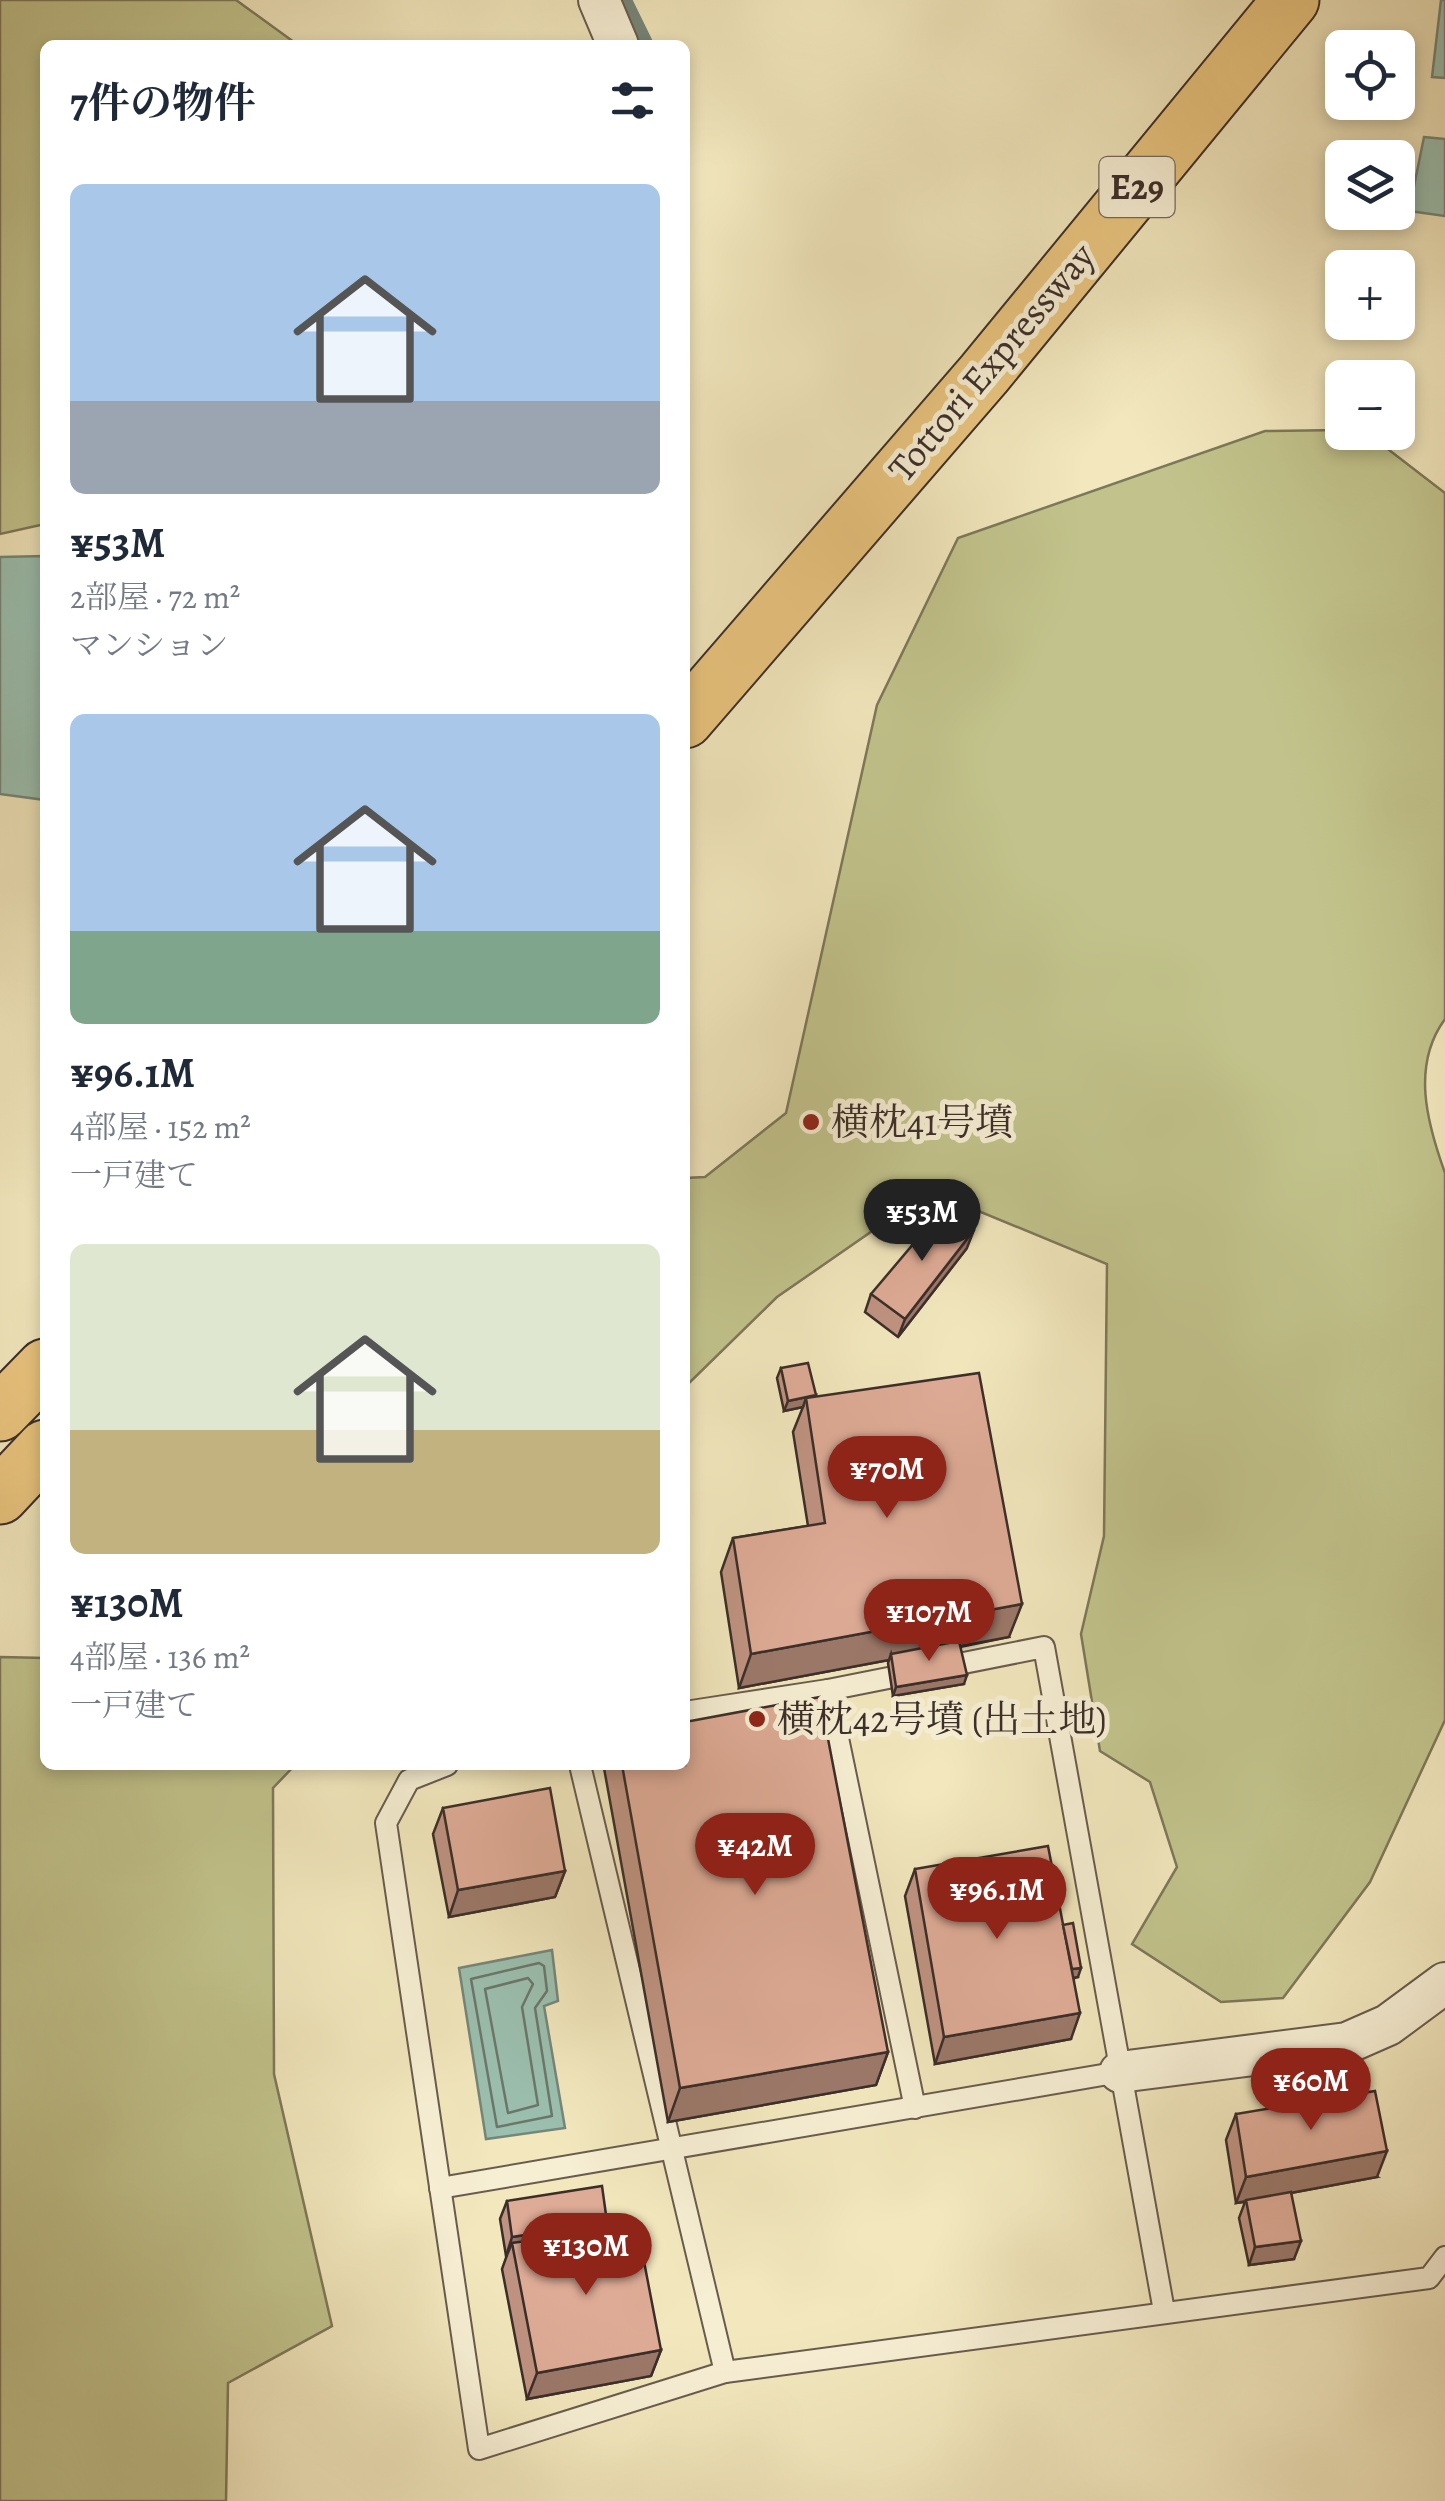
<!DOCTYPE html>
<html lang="ja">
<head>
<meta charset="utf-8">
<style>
	body { margin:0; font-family:Alegreya,"Noto Serif JP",serif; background:#f2f2f3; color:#1f2937; height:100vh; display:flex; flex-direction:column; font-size:38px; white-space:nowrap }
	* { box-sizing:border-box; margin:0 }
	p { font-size:32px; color:#747a83 }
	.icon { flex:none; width:55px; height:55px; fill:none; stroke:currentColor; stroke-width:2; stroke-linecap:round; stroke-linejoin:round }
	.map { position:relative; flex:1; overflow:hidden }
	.sheet { position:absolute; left:40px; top:40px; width:650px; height:1730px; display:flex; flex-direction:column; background:#fff; border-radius:15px; box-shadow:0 5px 15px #0003 }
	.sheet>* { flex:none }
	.fabs { position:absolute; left:1325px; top:30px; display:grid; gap:20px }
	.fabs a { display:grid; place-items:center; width:90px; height:90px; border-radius:15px; background:#fff; box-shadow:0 5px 15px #0003; font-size:50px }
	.price { position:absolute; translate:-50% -85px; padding:0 22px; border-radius:35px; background:#8f2418; color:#fff; font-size:32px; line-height:65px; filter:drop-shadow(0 2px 5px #0008) }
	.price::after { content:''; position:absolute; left:50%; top:60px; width:30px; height:22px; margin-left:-15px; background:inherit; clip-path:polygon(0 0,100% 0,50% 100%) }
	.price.on { background:#222; color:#fff }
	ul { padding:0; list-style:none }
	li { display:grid; align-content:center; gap:20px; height:530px; padding:0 30px }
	li span { display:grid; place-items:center; height:310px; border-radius:15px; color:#555 }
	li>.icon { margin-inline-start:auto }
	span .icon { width:180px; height:180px; fill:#fffc; stroke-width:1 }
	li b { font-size:42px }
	h2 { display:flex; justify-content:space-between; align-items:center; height:120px; padding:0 30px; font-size:42px }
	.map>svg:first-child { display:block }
	.green { fill:#c2c38c; stroke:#7e785a; stroke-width:2.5 }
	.water { fill:#9bc0b0; stroke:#75867a; stroke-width:2.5 }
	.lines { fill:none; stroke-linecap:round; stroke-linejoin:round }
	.shore { stroke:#6b776c; stroke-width:2.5 }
	.stream { stroke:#75867a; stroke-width:12 }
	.service-casing { stroke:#695c4e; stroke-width:24 }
	.minor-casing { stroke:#695c4e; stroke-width:44 }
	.motorway-casing { stroke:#3b2e29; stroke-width:59 }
	.service { stroke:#f7efd4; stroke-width:20 }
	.minor { stroke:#f7efd4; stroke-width:40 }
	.motorway { stroke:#e9c47e; stroke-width:55 }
	.wall { fill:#bf9381; stroke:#3b2e29; stroke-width:2.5 }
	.shaded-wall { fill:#9b7869; stroke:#3b2e29; stroke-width:2.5 }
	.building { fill:#deab96; stroke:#3b2e29; stroke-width:2.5 }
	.poi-dot { fill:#8f2418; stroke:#f7efd4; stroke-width:4 }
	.labels { text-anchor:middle; stroke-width:10; stroke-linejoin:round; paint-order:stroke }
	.shield { fill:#f7efd4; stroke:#73685c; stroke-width:2.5 }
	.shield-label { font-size:35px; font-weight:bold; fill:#3b2e29 }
	.street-label { font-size:38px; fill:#3b2e29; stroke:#f7efd4 }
	.poi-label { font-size:38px; fill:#3b2e29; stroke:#f7efd4; text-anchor:start }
</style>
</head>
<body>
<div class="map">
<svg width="1445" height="2501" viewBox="0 0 1445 2501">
	<rect width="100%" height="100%" fill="#f2e7bd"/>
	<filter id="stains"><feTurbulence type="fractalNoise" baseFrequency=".002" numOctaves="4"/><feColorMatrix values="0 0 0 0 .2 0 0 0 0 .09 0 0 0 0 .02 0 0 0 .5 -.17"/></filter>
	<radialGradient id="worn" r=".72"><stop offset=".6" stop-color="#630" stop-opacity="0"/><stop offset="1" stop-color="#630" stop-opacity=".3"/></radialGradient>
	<g class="green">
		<path d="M 0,0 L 236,0 L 298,45 L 45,45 L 45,524 L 0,534 Z"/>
		<path d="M 1342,430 L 1367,433 L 1445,493 L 1445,1019 C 1411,1065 1427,1123 1445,1173 L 1445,1720 L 1370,1882 L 1283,1998 L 1221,2002 L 1132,1944 L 1177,1867 L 1150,1782 L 1100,1751 L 1081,1634 L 1104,1536 L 1107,1264 L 930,1191 L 777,1297 L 685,1387 L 685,1178 L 705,1177 L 786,1113 L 877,705 L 958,538 L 1265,431 Z"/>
		<path d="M 0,1657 L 45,1658 L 45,1765 L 295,1765 L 273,1788 L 274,2074 L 332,2326 L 228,2383 L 226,2501 L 0,2501 Z"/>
	</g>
	<g class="water">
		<path d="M 1441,0 L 1445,0 L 1445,78 L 1432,77 Z"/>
		<path d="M 1424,137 L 1445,139 L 1445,216 L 1409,211 Z"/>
		<path d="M 45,556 L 45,800 L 0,794 L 0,557 Z"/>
		<path d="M 552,1950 L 558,2001 L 544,2006 L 565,2128 L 486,2139 L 459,1968 Z"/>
	</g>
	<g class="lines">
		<g class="shore">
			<path d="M 539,1963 L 544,1966 L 547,1991 L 535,2008 L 552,2116 L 497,2127 L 471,1979 Z"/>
			<path d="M 528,1978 L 533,1984 L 522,2007 L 538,2105 L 508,2113 L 485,1989 Z"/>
		</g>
		<path class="stream" d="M 626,0 L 648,45"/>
		<defs>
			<g id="service">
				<path d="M 828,1690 L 915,2108"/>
				<path d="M 685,1712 L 828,1690 L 1044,1647 L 1164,2311"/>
				<path d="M 447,1765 L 409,1780 L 386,1823 L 479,2449 L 725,2372 L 1429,2278 L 1445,2257"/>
				<path d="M 580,1765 L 725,2372"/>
				<path d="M 440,2188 L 1120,2072"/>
			</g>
			<g id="minor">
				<path d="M 599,0 L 618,45"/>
				<path d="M 1120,2072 L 1347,2043 L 1388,2025 L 1445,1983"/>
			</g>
			<g id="motorway">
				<path d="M 685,720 L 984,374 L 1291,0"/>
				<path d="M 0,1413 L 45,1367"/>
				<path d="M 0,1496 L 45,1448"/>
			</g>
		</defs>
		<use href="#service" class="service-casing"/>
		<use href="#minor" class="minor-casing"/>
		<use href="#motorway" class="motorway-casing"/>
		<use href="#service" class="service"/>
		<use href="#minor" class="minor"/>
		<use href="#motorway" class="motorway"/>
	</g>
	<g class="wall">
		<path d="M 967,1248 L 898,1337 L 865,1312 L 871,1294 Z"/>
		<path d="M 781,1368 L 816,1397 L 1009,1637 L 960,1647 L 964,1684 L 893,1696 L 888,1663 L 889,1660 L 739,1688 L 721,1572 L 733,1538 L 808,1526 L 793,1432 L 803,1407 L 784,1411 L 777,1378 Z"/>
		<path d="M 605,1765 L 685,1765 L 888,2052 L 876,2085 L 668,2122 L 604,1768 Z"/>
		<path d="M 443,1808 L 565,1871 L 555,1897 L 449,1917 L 433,1834 Z"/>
		<path d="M 915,1869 L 1063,1925 L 1078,1977 L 1074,1978 L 1071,2039 L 935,2064 L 905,1896 Z"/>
		<path d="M 1236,2114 L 1377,2177 L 1291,2193 L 1294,2259 L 1249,2265 L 1239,2218 L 1245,2202 L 1236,2203 L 1226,2140 Z"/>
		<path d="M 507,2201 L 607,2222 L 605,2230 L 661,2350 L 651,2376 L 527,2399 L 502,2269 L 507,2255 L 506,2256 L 500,2219 Z"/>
	</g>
	<g class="shaded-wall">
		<path d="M 974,1230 L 967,1248 L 898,1337 L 905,1319 Z"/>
		<path d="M 816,1395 L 813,1404 L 806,1398 L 803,1407 L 784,1411 L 788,1401 Z"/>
		<path d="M 1022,1604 L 1009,1637 L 892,1659 L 891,1654 L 889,1660 L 739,1688 L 751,1654 Z"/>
		<path d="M 967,1675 L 964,1684 L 893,1696 L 896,1687 Z"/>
		<path d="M 565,1871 L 555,1897 L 449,1917 L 458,1890 Z"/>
		<path d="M 1081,1968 L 1078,1977 L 1062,1980 L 1065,1970 Z"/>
		<path d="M 1080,2013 L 1071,2039 L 935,2064 L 944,2037 Z"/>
		<path d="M 888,2052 L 876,2085 L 668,2122 L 680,2088 Z"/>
		<path d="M 1387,2151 L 1377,2177 L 1236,2203 L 1246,2177 Z"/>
		<path d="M 607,2222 L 601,2240 L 512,2243 L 507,2255 L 506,2256 L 512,2237 Z"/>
		<path d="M 1301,2241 L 1294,2259 L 1249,2265 L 1255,2247 Z"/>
		<path d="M 661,2350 L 651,2376 L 527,2399 L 537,2373 Z"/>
	</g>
	<g class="building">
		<path d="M 942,1210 L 974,1230 L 905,1319 L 871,1294 Z"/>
		<path d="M 808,1363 L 816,1395 L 788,1401 L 781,1368 Z"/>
		<path d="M 979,1373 L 1022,1604 L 751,1654 L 733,1538 L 825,1523 L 806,1398 Z"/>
		<path d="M 959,1641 L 967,1675 L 896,1687 L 891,1654 Z"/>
		<path d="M 820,1697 L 888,2052 L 680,2088 L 622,1765 L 685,1765 L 685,1722 Z"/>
		<path d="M 550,1788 L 565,1871 L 458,1890 L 443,1808 Z"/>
		<path d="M 1048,1846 L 1080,2013 L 944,2037 L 915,1869 Z"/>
		<path d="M 1073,1923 L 1081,1968 L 1072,1969 L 1063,1925 Z"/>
		<path d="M 1375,2091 L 1387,2151 L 1246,2177 L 1236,2114 Z"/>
		<path d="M 602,2186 L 607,2222 L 512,2237 L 507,2201 Z"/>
		<path d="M 1291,2192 L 1301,2241 L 1255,2247 L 1246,2200 Z"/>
		<path d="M 637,2225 L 661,2350 L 537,2373 L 512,2243 Z"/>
	</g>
	<g class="poi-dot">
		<circle cx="811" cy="1122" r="10"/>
		<circle cx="757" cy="1719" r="10"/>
	</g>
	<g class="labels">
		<rect class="shield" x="1099.5" y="157" width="75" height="60" rx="8"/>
		<g class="shield-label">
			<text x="1137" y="199">E29</text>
		</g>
		<g class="street-label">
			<text transform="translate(991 362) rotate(-50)" y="13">Tottori Expressway</text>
		</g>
		<g class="poi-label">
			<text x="831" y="1135">横枕41号墳</text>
			<text x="777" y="1732">横枕42号墳 (出土地)</text>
		</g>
	</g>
	<rect width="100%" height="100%" filter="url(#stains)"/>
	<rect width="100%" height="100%" fill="url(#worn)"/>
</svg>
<div class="fabs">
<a><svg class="icon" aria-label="locate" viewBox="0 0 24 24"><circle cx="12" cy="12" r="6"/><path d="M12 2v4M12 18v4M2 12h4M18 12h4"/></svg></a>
<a><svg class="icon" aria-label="layers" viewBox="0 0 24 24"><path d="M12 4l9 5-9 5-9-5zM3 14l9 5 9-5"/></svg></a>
<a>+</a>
<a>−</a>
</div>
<b class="price on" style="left:922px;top:1264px">¥53M</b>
<b class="price" style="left:887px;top:1521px">¥70M</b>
<b class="price" style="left:929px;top:1664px">¥107M</b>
<b class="price" style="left:755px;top:1898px">¥42M</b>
<b class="price" style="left:997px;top:1942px">¥96.1M</b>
<b class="price" style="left:1311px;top:2133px">¥60M</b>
<b class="price" style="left:586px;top:2298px">¥130M</b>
<section class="sheet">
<h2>7件の物件<svg class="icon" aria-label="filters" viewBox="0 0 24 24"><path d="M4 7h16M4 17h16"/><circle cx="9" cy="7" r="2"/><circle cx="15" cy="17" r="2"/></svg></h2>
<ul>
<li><span style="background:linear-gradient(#a9c7e8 70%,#9aa5b1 0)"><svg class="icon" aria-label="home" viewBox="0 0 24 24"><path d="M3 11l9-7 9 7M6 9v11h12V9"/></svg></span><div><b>¥53M</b><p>2部屋 · 72 m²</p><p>マンション</p></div></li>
<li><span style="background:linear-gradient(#a9c7e8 70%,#7fa58c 0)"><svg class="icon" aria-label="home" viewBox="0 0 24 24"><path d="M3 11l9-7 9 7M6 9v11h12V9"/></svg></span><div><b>¥96.1M</b><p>4部屋 · 152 m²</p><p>一戸建て</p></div></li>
<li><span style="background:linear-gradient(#dfe7d0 60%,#c2b280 0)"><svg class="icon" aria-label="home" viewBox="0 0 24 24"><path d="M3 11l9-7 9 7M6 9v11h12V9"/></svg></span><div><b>¥130M</b><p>4部屋 · 136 m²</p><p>一戸建て</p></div></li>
</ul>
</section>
</div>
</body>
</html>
